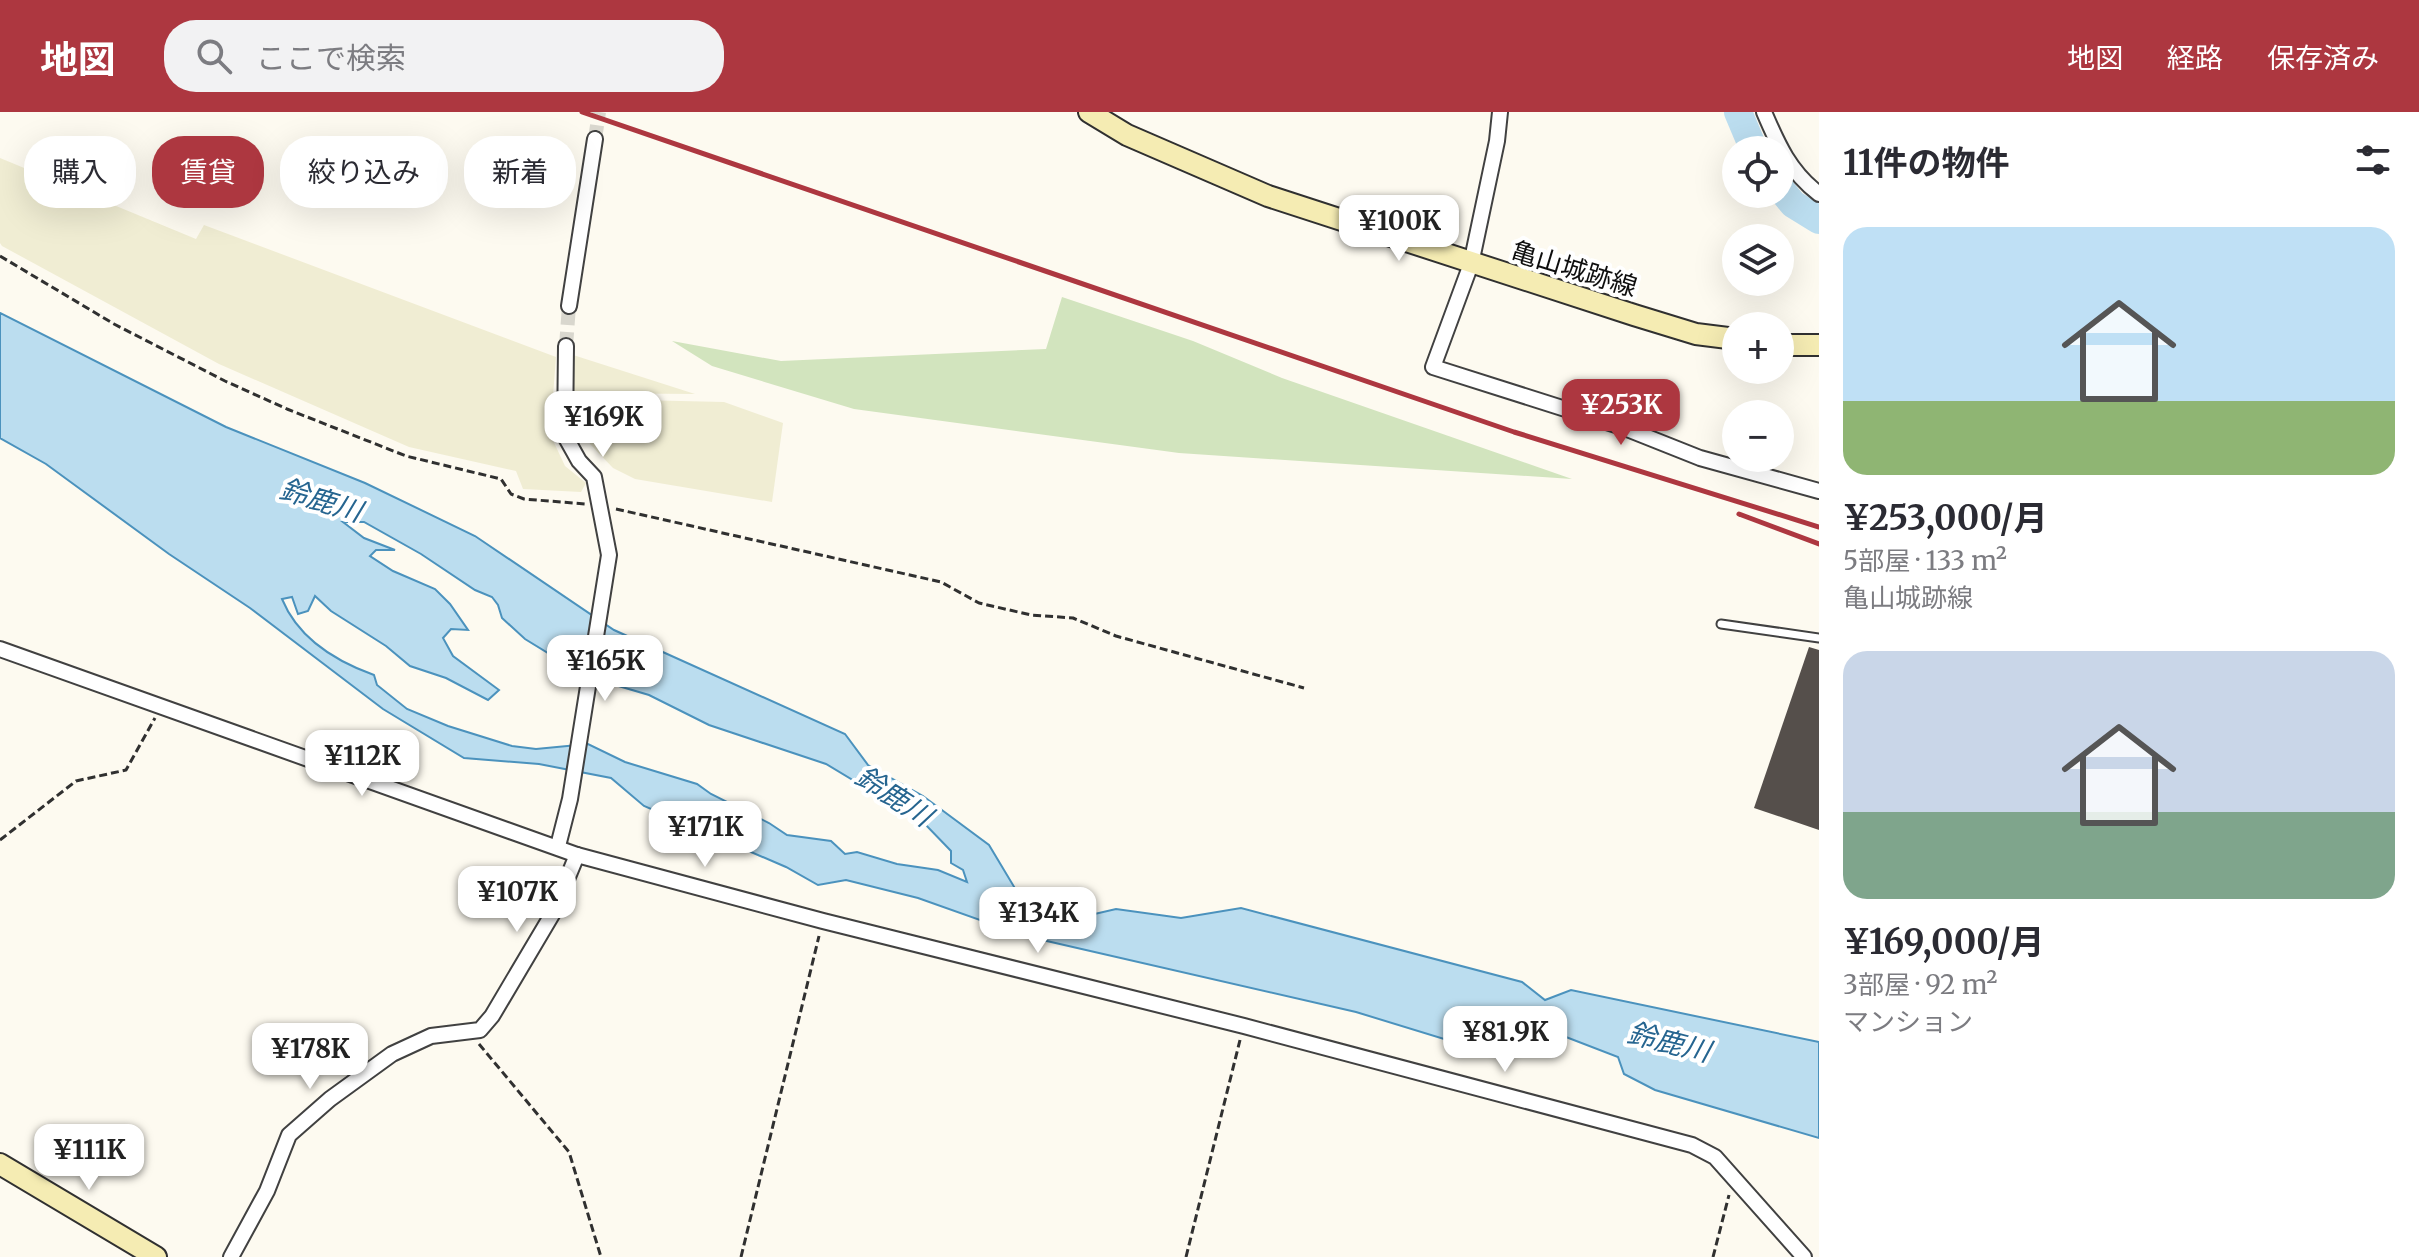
<!DOCTYPE html>
<html lang="ja">
<head>
<meta charset="utf-8">
<style>
	body { margin:0; font-family:Merriweather,"Noto Sans JP",serif; background:#f2f2f3; color:#2b2b33; height:100vh; display:flex; flex-direction:column; font-size:30px; white-space:nowrap }
	* { box-sizing:border-box; margin:0 }
	p { font-size:26px; color:#7c7c81 }
	.icon { flex:none; width:44px; height:44px; fill:none; stroke:currentColor; stroke-width:2; stroke-linecap:round; stroke-linejoin:round }
	.map { position:relative; flex:1; overflow:hidden }
	.side { display:flex; flex-direction:column; background:#fff; width:600px }
	.side>* { flex:none }
	.hud { position:absolute; left:24px; top:24px; width:760px; height:72px; display:flex; gap:16px }
	.tools { position:absolute; left:1722px; top:24px; display:grid; gap:16px }
	.tools a { display:grid; place-items:center; width:72px; height:72px; border-radius:50%; background:#fff; box-shadow:0 8px 32px #0002; font-size:40px }
	.price { position:absolute; translate:-50% -68px; padding:0 18px; border-radius:16px; background:#fff; color:#222; font-size:26px; line-height:52px; filter:drop-shadow(0 2px 4px #0008) }
	.price::after { content:''; position:absolute; left:50%; top:48px; width:24px; height:18px; margin-left:-12px; background:inherit; clip-path:polygon(0 0,100% 0,50% 100%) }
	.price.current { background:#ad3740; color:#fff }
	ul { padding:0; list-style:none }
	li { display:grid; align-content:center; gap:16px; height:424px; padding:0 24px }
	li span { display:grid; place-items:center; height:248px; border-radius:24px; color:#555 }
	li>.icon { margin-inline-start:auto }
	span .icon { width:144px; height:144px; fill:#fffc; stroke-width:1 }
	li b { font-size:34px }
	h2 { display:flex; justify-content:space-between; align-items:center; height:96px; padding:0 24px; font-size:34px }
	.tag { padding:0 28px; border-radius:32px; background:#fff; box-shadow:0 8px 32px #0002; font-size:28px; line-height:72px }
	.tag.current { background:#ad3740; color:#fff }
	header { display:flex; align-items:center; gap:48px; box-sizing:border-box; height:112px; padding:0 40px; background:#ad3740; color:#fff }
	header strong { font-size:38px }
	nav { display:flex; gap:44px; margin-inline-start:auto; font-size:28px }
	.search { width:560px; height:72px; background:#f2f2f3; display:flex; align-items:center; gap:20px; box-sizing:border-box; padding:0 28px; border-radius:32px; color:#7c7c81; font-size:30px }
	main { display:flex; flex:1; min-height:0 }
	.map>svg:first-child { display:block }
	.farmland { fill:#f0edd3 }
	.green { fill:#d2e4be }
	.water { fill:#bbddef; stroke:#4b92bd; stroke-width:2; fill-rule:evenodd }
	.lines { fill:none; stroke-linecap:round; stroke-linejoin:round }
	.river { stroke:#bbddef; stroke-width:28 }
	.building { fill:#554f4b }
	.minor-tunnel { stroke:#d9d7ce; stroke-width:14; stroke-dasharray:14 7; stroke-linecap:butt }
	.service-casing { stroke:#414141; stroke-width:11 }
	.minor-casing { stroke:#414141; stroke-width:18 }
	.secondary-casing { stroke:#303030; stroke-width:24 }
	.path { stroke:#303030; stroke-width:3; stroke-dasharray:8 4; stroke-linecap:butt }
	.service { stroke:#fff; stroke-width:7 }
	.minor { stroke:#fff; stroke-width:14 }
	.secondary { stroke:#f5ecb3; stroke-width:20 }
	.rail { stroke:#ad3740; stroke-width:5 }
	.labels { text-anchor:middle; stroke-width:8; stroke-linejoin:round; paint-order:stroke }
	.street-label { font-size:26px; fill:#0e0e0e; stroke:#fff }
	.water-label { font-size:28px; font-style:italic; fill:#266590; stroke:#fff }
</style>
</head>
<body>
<header>
<strong>地図</strong>
<div class="search"><svg class="icon" aria-label="search" viewBox="0 0 24 24"><circle cx="10" cy="10" r="6"/><path d="M15 15l6 6"/></svg>ここで検索</div>
<nav><a>地図</a><a>経路</a><a>保存済み</a></nav>
</header>
<main>
<div class="map">
<svg width="1819" height="1145" viewBox="0 0 1819 1145">
	<rect width="100%" height="100%" fill="#fdfaf0"/>
	<g class="farmland">
		<path d="M 0,46 L 196,127 L 204,113 L 556,245 L 550,322 L 565,354 L 586,371 L 581,380 L 523,377 L 516,359 L 409,335 L 219,252 L 2,134 L 0,131 Z"/>
		<path d="M 570,242 L 695,282 L 571,281 Z"/>
		<path d="M 594,287 L 724,290 L 783,311 L 772,390 L 635,367 L 613,356 L 590,332 Z"/>
	</g>
	<path class="green" d="M 1062,185 L 1193,229 L 1282,266 L 1572,367 L 1179,341 L 854,297 L 712,254 L 672,229 L 781,249 L 1046,237 Z"/>
	<path class="water" d="M 0,201 L 226,315 L 365,371 L 475,424 L 614,518 L 845,622 L 868,653 L 923,684 L 989,733 L 1022,788 L 1063,803 L 1086,804 L 1116,797 L 1181,806 L 1241,796 L 1522,870 L 1545,888 L 1571,878 L 1819,930 L 1819,1026 L 1655,978 L 1624,962 L 1618,945 L 1566,925 L 1532,918 L 1530,941 L 1493,942 L 1356,900 L 1025,824 L 918,786 L 846,768 L 818,773 L 786,755 L 644,694 L 611,666 L 539,652 L 464,646 L 383,597 L 250,496 L 169,442 L 46,352 L 0,326 ZM 343,410 L 364,410 L 421,442 L 475,478 L 492,485 L 498,493 L 502,506 L 525,527 L 566,552 L 605,570 L 649,583 L 709,613 L 826,652 L 924,711 L 951,739 L 951,751 L 963,758 L 967,770 L 938,758 L 897,752 L 857,740 L 845,742 L 831,729 L 787,723 L 769,711 L 711,682 L 697,672 L 625,650 L 588,632 L 536,637 L 512,634 L 448,614 L 407,597 L 377,573 L 374,563 C 335,549 298,526 282,487 L 292,485 L 298,502 L 308,499 L 315,484 L 331,499 L 386,534 L 410,554 L 446,566 L 488,588 L 499,578 L 453,544 L 443,526 L 451,517 L 468,518 L 450,492 L 435,477 L 393,459 L 370,444 L 376,438 L 395,438 L 364,426 Z"/>
	<g class="lines">
		<g class="river">
			<path d="M 1738,0 L 1754,38"/>
			<path d="M 1780,76 L 1793,92 L 1819,108"/>
		</g>
	</g>
	<path class="building" d="M 1809,535 L 1819,538 L 1819,718 L 1754,696 Z"/>
	<g class="lines">
		<g class="minor-tunnel">
			<path d="M 595,27 L 599,0"/>
			<path d="M 566,234 L 569,194"/>
		</g>
		<defs>
			<path id="service" d="M 1721,512 L 1819,526"/>
			<g id="minor">
				<path d="M 1500,0 L 1497,29 L 1471,152 L 1433,255 L 1622,315 L 1700,346 L 1819,379"/>
				<path d="M 1764,0 C 1778,33 1790,60 1819,82"/>
				<path d="M 569,194 L 595,27"/>
				<path d="M 0,537 L 577,743 L 823,809 L 1244,914 L 1692,1033 L 1715,1045 L 1804,1145"/>
				<path d="M 558,734 L 570,687 L 609,443 L 594,365 L 579,349 L 565,324 L 566,234"/>
				<path d="M 231,1145 L 267,1079 L 289,1023 L 330,987 L 392,942 L 431,924 L 480,918 L 492,904 L 553,801 L 577,743"/>
			</g>
			<g id="secondary">
				<path d="M 1089,0 L 1127,23 L 1268,84 L 1634,203 L 1696,222 L 1736,227"/>
				<path d="M 1780,233 L 1819,233"/>
				<path d="M 0,1052 L 156,1145"/>
			</g>
		</defs>
		<use href="#service" class="service-casing"/>
		<use href="#minor" class="minor-casing"/>
		<use href="#secondary" class="secondary-casing"/>
		<g class="path">
			<path d="M 0,144 L 114,212 L 225,269 L 287,297 L 406,344 L 501,367 L 511,382 L 524,387 L 585,392"/>
			<path d="M 616,397 L 941,470 L 979,491 L 1031,503 L 1073,506 L 1116,524 L 1304,576"/>
			<path d="M 0,728 L 76,669 L 126,658 L 155,606"/>
			<path d="M 479,932 L 569,1040 L 601,1145"/>
			<path d="M 741,1145 L 819,824"/>
			<path d="M 1186,1145 L 1240,928"/>
			<path d="M 1713,1145 L 1729,1083"/>
		</g>
		<use href="#service" class="service"/>
		<use href="#minor" class="minor"/>
		<use href="#secondary" class="secondary"/>
		<g class="rail">
			<path d="M 582,0 L 1514,320 L 1819,415"/>
			<path d="M 1739,402 L 1819,432"/>
		</g>
	</g>
	<g class="labels">
		<g class="street-label">
			<text transform="translate(1574 157) rotate(17)" y="9">亀山城跡線</text>
		</g>
		<g class="water-label">
			<text transform="translate(321 388) rotate(17)" y="10">鈴鹿川</text>
			<text transform="translate(894 684) rotate(33)" y="10">鈴鹿川</text>
			<text transform="translate(1669 930) rotate(14)" y="10">鈴鹿川</text>
		</g>
	</g>
</svg>
<div class="tools">
<a><svg class="icon" aria-label="locate" viewBox="0 0 24 24"><circle cx="12" cy="12" r="6"/><path d="M12 2v4M12 18v4M2 12h4M18 12h4"/></svg></a>
<a><svg class="icon" aria-label="layers" viewBox="0 0 24 24"><path d="M12 4l9 5-9 5-9-5zM3 14l9 5 9-5"/></svg></a>
<a>+</a>
<a>−</a>
</div>
<b class="price" style="left:1399px;top:151px">¥100K</b>
<b class="price current" style="left:1621px;top:335px">¥253K</b>
<b class="price" style="left:603px;top:347px">¥169K</b>
<b class="price" style="left:605px;top:591px">¥165K</b>
<b class="price" style="left:362px;top:686px">¥112K</b>
<b class="price" style="left:705px;top:757px">¥171K</b>
<b class="price" style="left:517px;top:822px">¥107K</b>
<b class="price" style="left:1038px;top:843px">¥134K</b>
<b class="price" style="left:1505px;top:962px">¥81.9K</b>
<b class="price" style="left:310px;top:979px">¥178K</b>
<b class="price" style="left:89px;top:1080px">¥111K</b>
<div class="hud">
<a class="tag">購入</a>
<a class="tag current">賃貸</a>
<a class="tag">絞り込み</a>
<a class="tag">新着</a>
</div>
</div>
<section class="side">
<h2>11件の物件<svg class="icon" aria-label="filters" viewBox="0 0 24 24"><path d="M4 7h16M4 17h16"/><circle cx="9" cy="7" r="2"/><circle cx="15" cy="17" r="2"/></svg></h2>
<ul>
<li><span style="background:linear-gradient(#bfe0f5 70%,#8fb573 0)"><svg class="icon" aria-label="home" viewBox="0 0 24 24"><path d="M3 11l9-7 9 7M6 9v11h12V9"/></svg></span><div><b>¥253,000/月</b><p>5部屋 · 133 m²</p><p>亀山城跡線</p></div></li>
<li><span style="background:linear-gradient(#c9d6e8 65%,#7fa58c 0)"><svg class="icon" aria-label="home" viewBox="0 0 24 24"><path d="M3 11l9-7 9 7M6 9v11h12V9"/></svg></span><div><b>¥169,000/月</b><p>3部屋 · 92 m²</p><p>マンション</p></div></li>
</ul>
</section>
</main>
</body>
</html>
